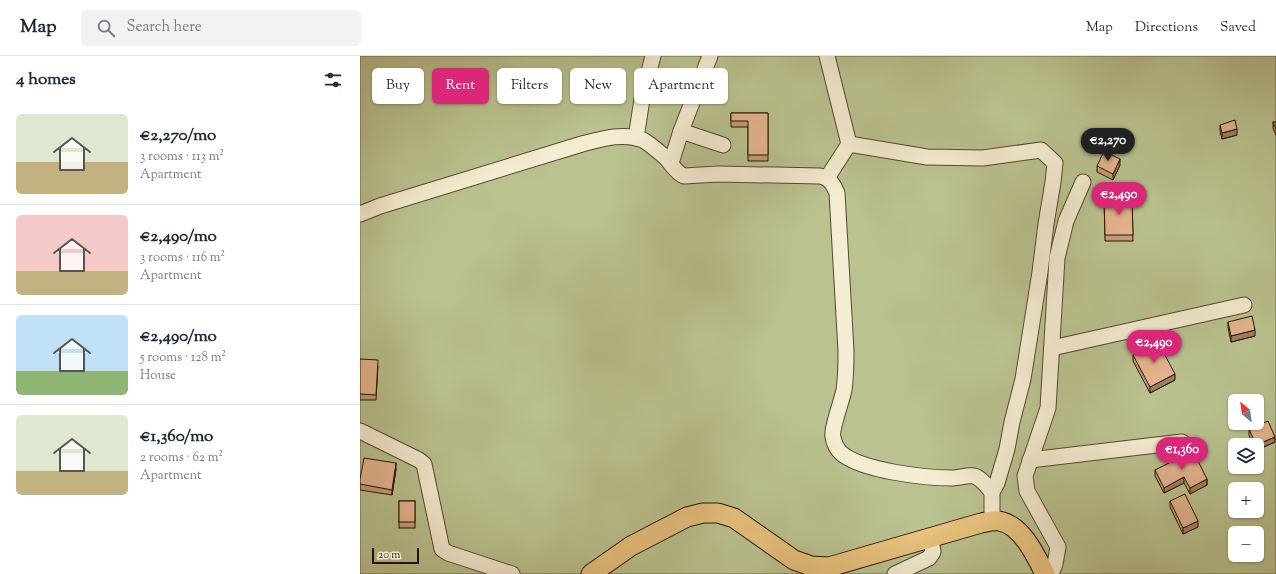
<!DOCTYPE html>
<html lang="en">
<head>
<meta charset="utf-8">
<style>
	body { margin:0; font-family:"Sorts Mill Goudy",serif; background:#f2f2f3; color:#1f2937; height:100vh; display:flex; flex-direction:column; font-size:15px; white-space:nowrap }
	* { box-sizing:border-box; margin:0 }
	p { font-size:13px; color:#747a83 }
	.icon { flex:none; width:22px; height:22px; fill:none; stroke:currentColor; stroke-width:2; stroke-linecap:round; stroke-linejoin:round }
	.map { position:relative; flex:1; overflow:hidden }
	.details { display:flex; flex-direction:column; background:#fff; width:360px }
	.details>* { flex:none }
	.hud { position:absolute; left:12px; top:12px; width:380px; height:36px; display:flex; gap:8px }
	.needle { width:26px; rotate:331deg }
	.buttons { position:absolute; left:868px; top:338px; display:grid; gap:8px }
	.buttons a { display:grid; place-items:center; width:36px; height:36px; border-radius:6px; background:#fff; box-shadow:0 1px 3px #0004; font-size:20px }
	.scale { position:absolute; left:12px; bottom:10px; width:47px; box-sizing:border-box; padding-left:4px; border:2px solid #231300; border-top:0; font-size:11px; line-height:14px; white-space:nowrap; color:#231300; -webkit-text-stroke:3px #f5edd3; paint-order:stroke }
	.price { position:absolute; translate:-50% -34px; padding:0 9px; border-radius:14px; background:#db2777; color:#fff; font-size:13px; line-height:26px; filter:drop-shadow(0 1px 2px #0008) }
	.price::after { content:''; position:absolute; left:50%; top:24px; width:12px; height:9px; margin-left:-6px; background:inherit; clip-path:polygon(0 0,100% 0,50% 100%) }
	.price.current { background:#222; color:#fff }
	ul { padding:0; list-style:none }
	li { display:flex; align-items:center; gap:12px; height:100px; padding:0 16px }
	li+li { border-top:1px solid #e0e1e3 }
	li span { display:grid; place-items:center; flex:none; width:112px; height:80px; border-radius:6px; color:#555 }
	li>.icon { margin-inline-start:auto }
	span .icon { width:48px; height:48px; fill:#fffc; stroke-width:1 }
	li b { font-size:17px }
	h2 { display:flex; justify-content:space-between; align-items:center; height:48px; padding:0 16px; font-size:17px }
	.chip { padding:0 14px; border-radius:6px; background:#fff; box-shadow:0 1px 3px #0004; font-size:14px; line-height:36px }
	.chip.current { background:#db2777; color:#fff }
	header { display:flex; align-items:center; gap:24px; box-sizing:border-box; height:56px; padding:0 20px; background:#fff; border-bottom:1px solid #e0e1e3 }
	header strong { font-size:19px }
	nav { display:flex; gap:22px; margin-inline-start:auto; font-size:14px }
	.search { width:280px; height:36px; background:#f2f2f3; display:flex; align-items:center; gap:10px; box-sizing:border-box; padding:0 14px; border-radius:6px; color:#747a83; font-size:15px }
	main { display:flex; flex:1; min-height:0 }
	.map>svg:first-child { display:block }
	.green { fill:#bac390; stroke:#6e6b48; fill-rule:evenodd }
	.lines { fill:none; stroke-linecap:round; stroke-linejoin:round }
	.minor-casing { stroke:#56472f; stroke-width:17 }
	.major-casing { stroke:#231300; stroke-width:21 }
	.minor { stroke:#f5edd3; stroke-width:15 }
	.major { stroke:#e8c27e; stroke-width:19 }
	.wall { fill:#c59c7b; stroke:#231300 }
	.shaded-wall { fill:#a07f64; stroke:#231300 }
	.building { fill:#e5b58f; stroke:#231300 }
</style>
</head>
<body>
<header>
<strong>Map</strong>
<div class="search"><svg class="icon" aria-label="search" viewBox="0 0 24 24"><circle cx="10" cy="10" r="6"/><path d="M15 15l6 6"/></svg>Search here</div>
<nav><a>Map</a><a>Directions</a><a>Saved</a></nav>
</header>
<main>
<section class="details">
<h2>4 homes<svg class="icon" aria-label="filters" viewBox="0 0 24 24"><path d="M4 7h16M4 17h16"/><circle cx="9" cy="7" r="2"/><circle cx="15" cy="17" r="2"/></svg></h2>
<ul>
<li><span style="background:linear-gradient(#dfe7d0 60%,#c2b280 0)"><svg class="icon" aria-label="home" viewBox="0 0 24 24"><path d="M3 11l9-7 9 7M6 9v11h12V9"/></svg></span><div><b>€2,270/mo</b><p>3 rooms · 113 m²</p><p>Apartment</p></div></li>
<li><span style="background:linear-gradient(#f6c9c9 70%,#c2b280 0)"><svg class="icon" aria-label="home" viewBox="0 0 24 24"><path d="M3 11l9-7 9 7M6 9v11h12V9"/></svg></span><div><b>€2,490/mo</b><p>3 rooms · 116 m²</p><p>Apartment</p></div></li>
<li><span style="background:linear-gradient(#bfe0f5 70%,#8fb573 0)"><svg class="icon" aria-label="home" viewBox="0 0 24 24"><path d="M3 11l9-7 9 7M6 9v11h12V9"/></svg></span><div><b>€2,490/mo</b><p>5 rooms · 128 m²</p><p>House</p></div></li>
<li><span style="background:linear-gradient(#dfe7d0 70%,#c2b280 0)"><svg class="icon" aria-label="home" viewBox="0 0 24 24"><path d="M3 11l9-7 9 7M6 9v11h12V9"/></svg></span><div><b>€1,360/mo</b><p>2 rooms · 62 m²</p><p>Apartment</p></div></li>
</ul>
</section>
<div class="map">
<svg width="916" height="518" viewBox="0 0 916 518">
	<rect width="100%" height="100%" fill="#efe3bc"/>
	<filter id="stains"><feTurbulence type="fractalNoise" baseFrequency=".005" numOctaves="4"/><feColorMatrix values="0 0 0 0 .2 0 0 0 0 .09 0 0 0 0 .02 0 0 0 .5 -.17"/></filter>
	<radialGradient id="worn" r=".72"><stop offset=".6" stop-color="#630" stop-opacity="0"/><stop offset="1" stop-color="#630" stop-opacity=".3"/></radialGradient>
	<path class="green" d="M 0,0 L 916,0 L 916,518 L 0,518 ZM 875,345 L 897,345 L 897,367 L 875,367 ZM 875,389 L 897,389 L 897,411 L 875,411 ZM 875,433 L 897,433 L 897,455 L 875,455 ZM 875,477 L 897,477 L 897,499 L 875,499 Z"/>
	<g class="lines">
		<defs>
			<g id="minor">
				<path d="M 321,75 L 363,89"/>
				<path d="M 276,82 L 282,43 L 293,0"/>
				<path d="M 489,88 L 567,101 L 623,102 L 681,94 L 695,107 L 693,126 L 686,168 L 680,216 L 663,323 L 652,366 L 647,393 L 637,427 L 632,436 L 632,465"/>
				<path d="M 311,107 L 321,75 L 350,0"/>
				<path d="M 467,122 L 489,88 L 467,0"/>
				<path d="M 0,158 L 20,150 L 222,88 C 241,83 264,76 283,84 C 290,88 298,95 305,101 C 311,107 316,117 324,120 L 358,118 L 460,120 C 470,122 473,128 477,137 L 486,295 C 486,308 486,321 484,334 C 482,344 471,374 473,381 C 474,387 477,393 481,397 C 502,415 565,422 593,422 C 599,422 607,419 614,420 C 621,422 627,430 632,436"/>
				<path d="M 692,292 L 884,249"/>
				<path d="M 0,375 L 59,404 L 64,408 L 82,493 L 88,497 L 152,518"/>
				<path d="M 670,404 L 822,386"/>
				<path d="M 535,518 L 569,502 L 573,496 L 571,482"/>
				<path d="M 691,518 L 695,508 L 698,491 L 667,435 L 665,420 L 688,352 L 697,202 L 706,165 L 723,126"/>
			</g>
			<path id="major" d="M 231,518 L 271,490 L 327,461 L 343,457 L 358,457 L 374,462 L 434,504 L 451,510 L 469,511 L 621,467 C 627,466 633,464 639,465 C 662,469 676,500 685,518"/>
		</defs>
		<use href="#minor" class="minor-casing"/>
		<use href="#major" class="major-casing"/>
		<use href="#minor" class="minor"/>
		<use href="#major" class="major"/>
	</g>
	<g class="wall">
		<path d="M 371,57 L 408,57 L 408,105 L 388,105 L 388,71 L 371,71 Z"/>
		<path d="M 913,66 L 916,66 L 916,79 L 913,72 Z"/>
		<path d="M 860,69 L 877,79 L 862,83 L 860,75 Z"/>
		<path d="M 760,109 L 753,124 L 737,116 L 737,110 Z"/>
		<path d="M 772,141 L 773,185 L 745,185 L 744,142 Z"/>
		<path d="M 868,266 L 895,280 L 871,286 L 868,272 Z"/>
		<path d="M 773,299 L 815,324 L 790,337 L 773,305 Z"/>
		<path d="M 0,303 L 18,310 L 16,344 L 0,344 Z"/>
		<path d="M 889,373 L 915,386 L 897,394 L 897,389 L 893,389 L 889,379 Z"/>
		<path d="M 36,413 L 32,439 L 0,434 L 0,423 Z"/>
		<path d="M 795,414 L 847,423 L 847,429 L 830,438 L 824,427 L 804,437 L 795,420 Z"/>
		<rect x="39" y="445" width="16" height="27"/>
		<path d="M 810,445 L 838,471 L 823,478 L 810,451 Z"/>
	</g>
	<g class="shaded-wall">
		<path d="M 877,73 L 877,79 L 862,83 L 862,77 Z"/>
		<path d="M 760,103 L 760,109 L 753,124 L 753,118 Z"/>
		<path d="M 895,274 L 895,280 L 871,286 L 871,280 Z"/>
		<path d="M 815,318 L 815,324 L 790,337 L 790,331 Z"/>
		<path d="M 915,381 L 915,386 L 897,394 L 897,389 L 896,389 Z"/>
		<path d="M 36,407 L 36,413 L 32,439 L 32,434 Z"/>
		<path d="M 824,421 L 824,427 L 804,437 L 804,432 Z"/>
		<path d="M 847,423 L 847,429 L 830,438 L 830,432 Z"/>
		<path d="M 838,465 L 838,471 L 823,478 L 823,472 Z"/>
	</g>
	<g class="building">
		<path d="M 371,57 L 408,57 L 408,99 L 388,99 L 388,65 L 371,65 Z"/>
		<path d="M 875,64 L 877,73 L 862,77 L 860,69 Z"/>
		<path d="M 913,66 L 916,66 L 916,73 Z"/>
		<path d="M 744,95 L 760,103 L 753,118 L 737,110 Z"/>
		<path d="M 772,141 L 773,179 L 745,179 L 744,142 Z"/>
		<path d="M 892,260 L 895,274 L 871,280 L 868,266 Z"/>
		<path d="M 798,286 L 815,318 L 790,331 L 773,299 Z"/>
		<path d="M 0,303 L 18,304 L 16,339 L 0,338 Z"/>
		<path d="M 908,365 L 915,381 L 896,389 L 889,373 Z"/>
		<path d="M 833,395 L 847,423 L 830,432 L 824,421 L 804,432 L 795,414 Z"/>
		<path d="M 4,402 L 36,407 L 32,434 L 0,428 L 0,423 Z"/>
		<path d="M 825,438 L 838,465 L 823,472 L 810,445 Z"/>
		<rect x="39" y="445" width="16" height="21"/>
	</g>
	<rect width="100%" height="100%" filter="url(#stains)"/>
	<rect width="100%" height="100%" fill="url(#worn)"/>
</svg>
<div class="buttons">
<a><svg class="needle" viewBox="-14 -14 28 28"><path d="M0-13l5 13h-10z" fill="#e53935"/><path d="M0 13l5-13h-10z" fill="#747a83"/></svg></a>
<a><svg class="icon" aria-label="layers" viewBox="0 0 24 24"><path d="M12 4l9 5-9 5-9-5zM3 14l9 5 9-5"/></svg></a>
<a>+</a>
<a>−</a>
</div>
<div class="scale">20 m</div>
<b class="price current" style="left:748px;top:106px">€2,270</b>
<b class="price" style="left:759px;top:160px">€2,490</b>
<b class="price" style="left:794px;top:308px">€2,490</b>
<b class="price" style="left:822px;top:415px">€1,360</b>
<div class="hud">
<a class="chip">Buy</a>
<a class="chip current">Rent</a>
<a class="chip">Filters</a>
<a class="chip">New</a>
<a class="chip">Apartment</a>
</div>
</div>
</main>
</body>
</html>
